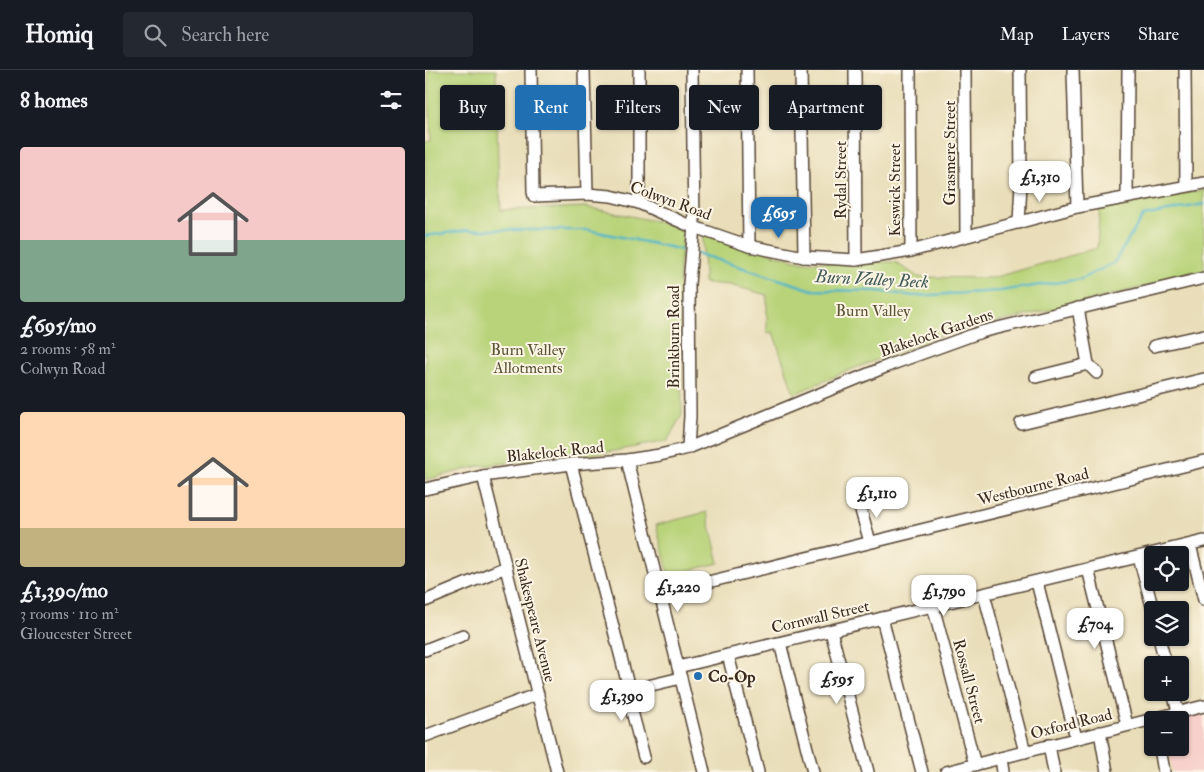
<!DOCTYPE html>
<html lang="en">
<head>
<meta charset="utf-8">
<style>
	body { margin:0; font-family:"IM FELL Double Pica",serif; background:#242831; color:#f1f3f6; height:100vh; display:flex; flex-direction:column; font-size:19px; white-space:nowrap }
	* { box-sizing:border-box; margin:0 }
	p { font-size:16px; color:#9ea1a6 }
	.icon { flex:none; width:28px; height:28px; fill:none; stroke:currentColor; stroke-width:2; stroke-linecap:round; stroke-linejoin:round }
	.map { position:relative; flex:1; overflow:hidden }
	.side { display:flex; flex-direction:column; background:#171b24; width:425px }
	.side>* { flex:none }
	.guide { position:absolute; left:15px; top:15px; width:475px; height:45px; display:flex; gap:10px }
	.tools { position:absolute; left:719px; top:476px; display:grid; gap:10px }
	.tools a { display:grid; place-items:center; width:45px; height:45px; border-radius:5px; background:#171b24; box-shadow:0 1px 4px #0004; font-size:25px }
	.price { position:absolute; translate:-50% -42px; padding:0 11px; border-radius:10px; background:#fff; color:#222; font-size:16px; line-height:32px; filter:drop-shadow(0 1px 2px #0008) }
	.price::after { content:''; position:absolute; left:50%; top:30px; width:15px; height:11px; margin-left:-8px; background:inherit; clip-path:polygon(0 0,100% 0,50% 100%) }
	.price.active { background:#1f6fb2; color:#fff }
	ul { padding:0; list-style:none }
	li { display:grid; align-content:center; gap:10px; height:265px; padding:0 20px }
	li span { display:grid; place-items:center; height:155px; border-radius:5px; color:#555 }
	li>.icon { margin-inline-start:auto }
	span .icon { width:90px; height:90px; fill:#fffc; stroke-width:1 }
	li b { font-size:21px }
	h2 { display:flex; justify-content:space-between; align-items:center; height:60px; padding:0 20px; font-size:21px }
	.chip { padding:0 18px; border-radius:5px; background:#171b24; box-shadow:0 1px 4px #0004; font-size:18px; line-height:45px }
	.chip.active { background:#1f6fb2; color:#fff }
	header { display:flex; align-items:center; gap:30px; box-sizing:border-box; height:70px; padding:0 25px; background:#171b24; border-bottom:1px solid #363941 }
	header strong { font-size:24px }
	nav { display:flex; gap:28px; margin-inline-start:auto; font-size:18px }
	.search { width:350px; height:45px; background:#242831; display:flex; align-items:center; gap:12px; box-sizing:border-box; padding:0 18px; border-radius:5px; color:#9ea1a6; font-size:19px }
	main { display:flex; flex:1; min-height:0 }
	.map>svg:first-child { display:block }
	.built { fill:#f7d0cb }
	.green { fill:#b8d379; stroke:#7a7e4c }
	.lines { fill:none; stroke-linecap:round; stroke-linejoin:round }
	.stream { stroke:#48b3c5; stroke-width:2.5 }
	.minor-casing { stroke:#554535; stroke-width:14 }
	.minor { stroke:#fff; stroke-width:11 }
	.poi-dot { fill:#1f6fb2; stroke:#fcf5e5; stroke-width:2 }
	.labels { text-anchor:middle; stroke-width:4; stroke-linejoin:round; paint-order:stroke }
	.street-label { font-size:16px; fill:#3b2a1e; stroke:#fcf5e5 }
	.park-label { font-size:16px; fill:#5a5435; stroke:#fcf5e5 }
	.poi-label { font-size:16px; font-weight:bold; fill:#3b2a1e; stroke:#fcf5e5; text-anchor:start }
	.water-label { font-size:18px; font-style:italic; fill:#405a58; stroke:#fcf5e5 }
</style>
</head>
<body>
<header>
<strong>Homiq</strong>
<div class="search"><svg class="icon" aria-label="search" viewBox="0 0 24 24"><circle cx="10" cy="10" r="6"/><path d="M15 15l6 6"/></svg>Search here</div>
<nav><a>Map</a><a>Layers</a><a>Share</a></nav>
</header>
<main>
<section class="side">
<h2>8 homes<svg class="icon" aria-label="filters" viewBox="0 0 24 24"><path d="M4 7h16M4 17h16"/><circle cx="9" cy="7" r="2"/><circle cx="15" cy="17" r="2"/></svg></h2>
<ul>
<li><span style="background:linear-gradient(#f6c9c9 60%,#7fa58c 0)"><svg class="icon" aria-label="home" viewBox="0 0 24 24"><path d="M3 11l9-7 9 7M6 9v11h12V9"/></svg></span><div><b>£695/mo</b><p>2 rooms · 58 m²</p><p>Colwyn Road</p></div></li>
<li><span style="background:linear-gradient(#ffd9b3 75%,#c2b280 0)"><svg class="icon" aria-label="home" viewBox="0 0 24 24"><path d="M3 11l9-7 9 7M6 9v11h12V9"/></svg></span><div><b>£1,390/mo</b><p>3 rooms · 110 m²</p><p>Gloucester Street</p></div></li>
</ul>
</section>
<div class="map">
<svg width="779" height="702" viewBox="0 0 779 702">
	<rect width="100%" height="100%" fill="#fcf5e5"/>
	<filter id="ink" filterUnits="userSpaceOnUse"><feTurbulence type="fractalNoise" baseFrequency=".02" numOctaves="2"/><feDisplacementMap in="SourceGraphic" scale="10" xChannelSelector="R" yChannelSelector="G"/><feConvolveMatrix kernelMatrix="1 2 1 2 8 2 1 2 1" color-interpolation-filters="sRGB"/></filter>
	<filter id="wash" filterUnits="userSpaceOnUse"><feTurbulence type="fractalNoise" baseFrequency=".0096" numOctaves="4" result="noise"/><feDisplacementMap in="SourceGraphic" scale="20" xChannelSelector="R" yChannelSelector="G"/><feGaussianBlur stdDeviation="1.12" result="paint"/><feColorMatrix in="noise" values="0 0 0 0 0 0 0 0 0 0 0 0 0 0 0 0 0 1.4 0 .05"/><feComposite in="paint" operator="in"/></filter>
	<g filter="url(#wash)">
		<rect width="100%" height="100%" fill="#e9deb9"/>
		<path class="built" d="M 779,641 L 779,702 L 748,702 L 743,678 L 755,678 L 755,650 L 747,650 Z"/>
		<g class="green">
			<path d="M 3,0 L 71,0 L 73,94 L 76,140 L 160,137 L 260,157 L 254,196 L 257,345 L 242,371 L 178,383 L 54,396 L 0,410 L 0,71 L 6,70 Z"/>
			<path d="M 779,120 L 779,202 L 675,228 L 515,266 L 420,302 L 369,324 L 348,262 L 342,263 L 342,225 L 305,215 L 279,213 L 278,165 L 378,192 L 470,192 L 493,207 L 568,208 L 672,178 L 675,137 Z"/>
			<path d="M 282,442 L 294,493 L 244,505 L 231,455 Z"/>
		</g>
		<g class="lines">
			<g class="stream">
				<path d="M 0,166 L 43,160 L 163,160 L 263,181"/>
				<path d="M 271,183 L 388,220 L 451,221 L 489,226 L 575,221 L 656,209 L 689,193 L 718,146 L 779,134"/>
			</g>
		</g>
	</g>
	<g filter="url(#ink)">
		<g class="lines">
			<defs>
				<g id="minor">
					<path d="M 106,0 L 108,122 L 109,126 L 162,124 L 186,126 L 214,133 L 263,155 L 324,176 L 379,187 L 431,190 L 486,181 L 652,137 L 779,113"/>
					<path d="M 159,0 L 162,124"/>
					<path d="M 214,0 L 214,133"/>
					<path d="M 322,0 L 324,176"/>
					<path d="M 376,0 L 379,187"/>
					<path d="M 430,0 L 431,190"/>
					<path d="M 485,0 L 486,181"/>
					<path d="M 540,0 L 541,166"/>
					<path d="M 648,0 L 652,137"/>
					<path d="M 760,0 L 761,116"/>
					<path d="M 702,126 L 703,0"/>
					<path d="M 594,153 L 596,113 L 595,0"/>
					<path d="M 653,238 L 663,294 L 672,303"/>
					<path d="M 729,276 L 779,265"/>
					<path d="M 611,307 L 663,294"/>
					<path d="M 596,353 L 779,309"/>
					<path d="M 263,378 L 265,346 L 264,214 L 269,156 L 267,0"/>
					<path d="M 202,390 L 279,702"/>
					<path d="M 146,394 L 202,611 L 206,617 L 204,630 L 219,687"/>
					<path d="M 58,406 L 132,702"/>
					<path d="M 0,419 L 58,406 L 146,394 L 202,390 L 235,385 L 263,378 L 470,293 L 556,262 L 779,208"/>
					<path d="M 434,433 L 445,472"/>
					<path d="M 765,475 L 779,530"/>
					<path d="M 714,487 L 728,540"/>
					<path d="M 663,499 L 702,655"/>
					<path d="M 612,512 L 651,668"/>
					<path d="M 234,524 L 779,391"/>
					<path d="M 559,524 L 600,682"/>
					<path d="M 0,531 L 81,497"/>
					<path d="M 508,536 L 550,695"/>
					<path d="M 457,548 L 497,702"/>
					<path d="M 406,561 L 443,702"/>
					<path d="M 734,568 L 741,595"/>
					<path d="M 355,573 L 388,702"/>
					<path d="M 0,580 L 38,565"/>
					<path d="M 303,585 L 333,702"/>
					<path d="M 253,597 L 779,471"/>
					<path d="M 206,617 L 214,618 L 256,608"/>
					<path d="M 748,622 L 753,642"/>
					<path d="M 675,662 L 682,702"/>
					<path d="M 0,666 L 113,624"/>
					<path d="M 624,675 L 629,702"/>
					<path d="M 735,678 L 739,702"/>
					<path d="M 576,688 L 578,702"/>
					<path d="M 521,702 L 779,636"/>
				</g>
			</defs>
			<use href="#minor" class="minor-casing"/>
			<use href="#minor" class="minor"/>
		</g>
	</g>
	<circle class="poi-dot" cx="273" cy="606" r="5"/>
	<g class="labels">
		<g class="street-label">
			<text transform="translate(524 83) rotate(-90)" y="6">Grasmere Street</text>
			<text transform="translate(415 110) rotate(-90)" y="6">Rydal Street</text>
			<text transform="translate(469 120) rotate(-90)" y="6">Keswick Street</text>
			<text transform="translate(246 130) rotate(20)" y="6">Colwyn Road</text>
			<text transform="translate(511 262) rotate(-19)" y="6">Blakelock Gardens</text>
			<text transform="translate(248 267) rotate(-90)" y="6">Brinkburn Road</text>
			<text transform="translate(130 381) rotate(-6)" y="6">Blakelock Road</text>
			<text transform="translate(608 416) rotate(-14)" y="6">Westbourne Road</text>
			<text transform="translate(395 546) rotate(-13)" y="6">Cornwall Street</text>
			<text transform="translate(111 550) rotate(76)" y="6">Shakespeare Avenue</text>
			<text transform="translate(545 611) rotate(75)" y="6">Rossall Street</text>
			<text transform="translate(646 653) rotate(-14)" y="6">Oxford Road</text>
		</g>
		<g class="park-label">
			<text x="448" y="246">Burn Valley</text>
			<text x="103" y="285">Burn Valley<tspan x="103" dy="18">Allotments</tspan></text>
		</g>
		<g class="poi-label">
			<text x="283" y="612">Co-Op</text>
		</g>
		<g class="water-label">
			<text transform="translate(447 209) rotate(3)" y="6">Burn Valley Beck</text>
		</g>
	</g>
</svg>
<div class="tools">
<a><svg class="icon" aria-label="locate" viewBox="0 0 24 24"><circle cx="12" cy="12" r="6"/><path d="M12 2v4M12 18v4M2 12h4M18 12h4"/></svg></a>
<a><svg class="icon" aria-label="layers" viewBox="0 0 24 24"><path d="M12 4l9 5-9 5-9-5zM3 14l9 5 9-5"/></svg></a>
<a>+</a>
<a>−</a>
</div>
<b class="price" style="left:615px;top:133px">£1,310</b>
<b class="price active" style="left:354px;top:169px">£695</b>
<b class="price" style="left:452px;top:449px">£1,110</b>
<b class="price" style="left:253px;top:543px">£1,220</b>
<b class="price" style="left:519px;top:547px">£1,790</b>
<b class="price" style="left:670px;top:580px">£704</b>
<b class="price" style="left:412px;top:635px">£595</b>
<b class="price" style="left:197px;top:652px">£1,390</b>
<div class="guide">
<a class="chip">Buy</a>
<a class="chip active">Rent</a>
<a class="chip">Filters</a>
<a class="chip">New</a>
<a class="chip">Apartment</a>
</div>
</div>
</main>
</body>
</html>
